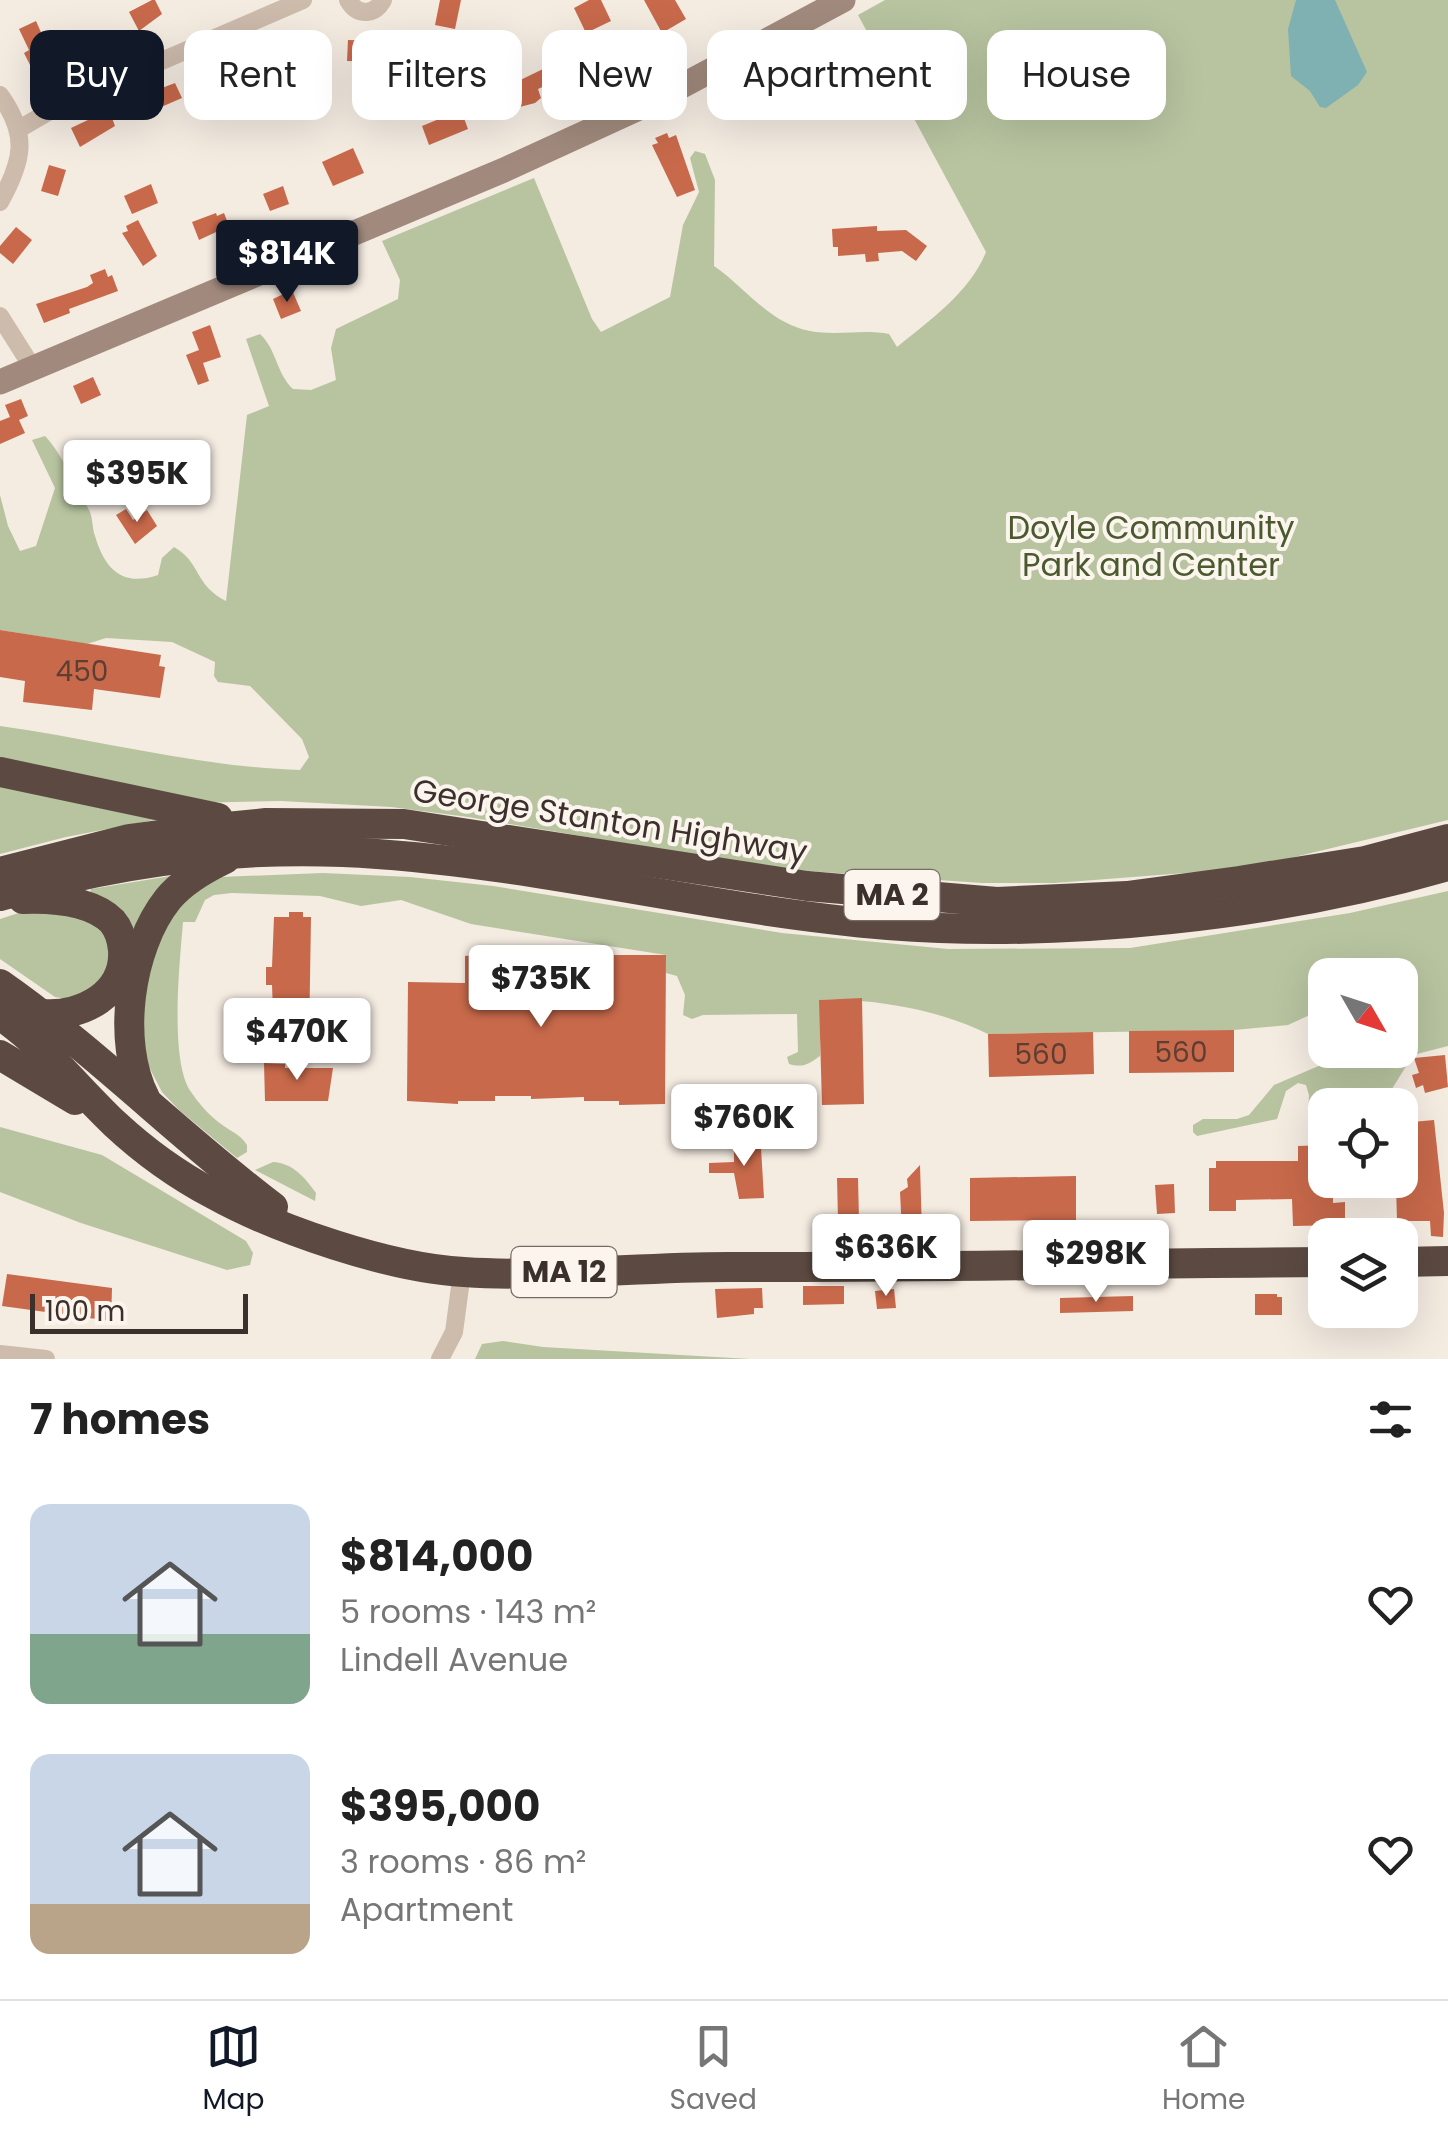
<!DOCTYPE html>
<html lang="en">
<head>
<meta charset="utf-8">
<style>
	body { margin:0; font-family:Poppins,sans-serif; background:#f6f6f6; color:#222; height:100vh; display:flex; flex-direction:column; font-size:38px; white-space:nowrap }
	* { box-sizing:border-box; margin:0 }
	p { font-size:32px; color:#767676 }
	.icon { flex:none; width:55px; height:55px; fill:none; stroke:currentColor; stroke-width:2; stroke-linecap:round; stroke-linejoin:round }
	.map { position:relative; height:1359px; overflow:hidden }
	.drawer { display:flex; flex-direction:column; background:#fff; flex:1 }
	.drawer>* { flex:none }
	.banner { position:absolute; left:30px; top:30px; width:1390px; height:90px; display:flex; gap:20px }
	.needle { width:65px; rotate:129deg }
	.buttons { position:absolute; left:1308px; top:958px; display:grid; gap:20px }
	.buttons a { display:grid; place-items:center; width:110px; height:110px; border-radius:20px; background:#fff; box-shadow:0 10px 40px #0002; font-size:50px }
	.scale { position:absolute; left:30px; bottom:25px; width:218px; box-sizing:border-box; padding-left:10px; border:5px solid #3b302b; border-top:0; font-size:28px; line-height:35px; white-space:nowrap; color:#3b302b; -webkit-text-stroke:8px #fbf5ee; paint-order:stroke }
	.price { position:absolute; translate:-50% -85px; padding:0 22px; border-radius:10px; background:#fff; color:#222; font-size:32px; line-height:65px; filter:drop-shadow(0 2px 5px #0008) }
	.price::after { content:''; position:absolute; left:50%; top:60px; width:30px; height:22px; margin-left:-15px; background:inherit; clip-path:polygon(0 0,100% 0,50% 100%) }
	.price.selected { background:#111827; color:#fff }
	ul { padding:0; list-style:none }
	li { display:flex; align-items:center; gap:30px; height:250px; padding:0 30px }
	li span { display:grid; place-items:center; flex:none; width:280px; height:200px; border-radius:20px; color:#555 }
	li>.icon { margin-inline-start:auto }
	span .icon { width:120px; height:120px; fill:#fffc; stroke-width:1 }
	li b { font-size:42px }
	h2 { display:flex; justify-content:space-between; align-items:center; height:120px; padding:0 30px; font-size:42px }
	.chip { padding:0 35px; border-radius:20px; background:#fff; box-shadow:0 10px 40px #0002; font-size:35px; line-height:90px }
	.chip.selected { background:#111827; color:#fff }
	.tabs { display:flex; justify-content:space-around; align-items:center; height:140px; border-top:2px solid #e0e0e0; background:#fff; font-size:28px; color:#767676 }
	.tabs a { display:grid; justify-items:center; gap:5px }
	.tabs .selected { color:#111827 }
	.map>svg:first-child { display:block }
	.green { fill:#b8c4a0 }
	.water { fill:#7fb0b2 }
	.building { fill:#c8694b }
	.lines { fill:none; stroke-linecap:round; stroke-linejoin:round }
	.street { stroke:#cdbbac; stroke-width:18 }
	.secondary { stroke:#a18a7d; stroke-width:25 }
	.highway { stroke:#5c4a42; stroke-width:30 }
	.labels { text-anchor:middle; stroke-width:8; stroke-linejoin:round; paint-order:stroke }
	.number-label { font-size:28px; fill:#5e3e33 }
	.shield { fill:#fbf5ee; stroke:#756b66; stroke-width:2.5 }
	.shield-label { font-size:30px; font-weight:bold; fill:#3b302b }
	.park-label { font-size:32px; fill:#4a5a2e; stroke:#fbf5ee }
	.street-label { font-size:32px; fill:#3b302b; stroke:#fbf5ee }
</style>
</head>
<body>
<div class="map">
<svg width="1448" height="1359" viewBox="0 0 1448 1359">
	<rect width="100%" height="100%" fill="#f4ebe1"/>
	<g class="green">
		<path d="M 885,0 L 1448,0 L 1448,820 L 1278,861 L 1211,871 L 1055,883 L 982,883 L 779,869 L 468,817 L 391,807 L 281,801 L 190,803 L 0,765 L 0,726 C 101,740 198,767 300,770 L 309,757 L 302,739 L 250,686 L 218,682 L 214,676 L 215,662 L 172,642 L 106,638 L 87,644 L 0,630 L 0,495 L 8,526 L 20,551 L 36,546 L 55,488 L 32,440 L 45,436 C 60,451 80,492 90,512 C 93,520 92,528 95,536 C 105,570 123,587 158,575 L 162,558 L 174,547 C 201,562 194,585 226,601 L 247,415 L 269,406 L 246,339 L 260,334 C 277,350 276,373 293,389 L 311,390 L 336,380 L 331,348 L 336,329 L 398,299 L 400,280 L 382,241 L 534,178 L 592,319 L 601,332 L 670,297 L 683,225 L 699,192 L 690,158 L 695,151 L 705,154 L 715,180 L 714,266 C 746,288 770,324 810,331 C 837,336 863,329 889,334 L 897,347 C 930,320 970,292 986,252 L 858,15 Z"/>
		<path d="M 0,781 L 154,814 L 154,820 L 66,837 L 0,854 Z"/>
		<path d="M 323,873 L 410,877 L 493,886 L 782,933 L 948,949 L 1130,948 L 1350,913 L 1448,891 L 1448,1046 L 1413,1055 L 1382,1105 L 1325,1105 L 1325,1127 L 1308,1127 L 1309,1095 L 1306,1085 L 1298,1083 L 1286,1091 L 1277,1119 L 1197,1136 L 1193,1132 L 1193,1125 L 1203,1119 L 1237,1119 L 1249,1115 L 1274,1085 L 1328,1062 L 1344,1050 L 1400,1050 L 1400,975 L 1325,975 L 1325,1008 L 1288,1025 L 1234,1030 L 988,1034 C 941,1010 872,998 820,1000 L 820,1056 C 809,1064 803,1068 789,1064 L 787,1057 L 798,1052 L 797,1014 L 703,1015 L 692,1019 L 683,1015 L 685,995 L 677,976 L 666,973 L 666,955 L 471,924 L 401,900 L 361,906 L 320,896 L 232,893 L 214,895 L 205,900 L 195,922 L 183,922 C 180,960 169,1061 191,1092 C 198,1102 207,1113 217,1121 C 227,1130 240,1133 247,1145 L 247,1152 L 237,1158 L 179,1110 L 162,1092 L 148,1065 L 139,1040 L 150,963 L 178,904 L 220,877 Z"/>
		<path d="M 183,874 L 137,949 L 89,896 L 91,889 Z"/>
		<path d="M 56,907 L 100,925 L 112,951 L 103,986 L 68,999 L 55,997 L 0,959 L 0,919 L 34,908 Z"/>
		<path d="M 0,1127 L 102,1155 L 246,1241 L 253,1253 L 250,1265 L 227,1270 L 81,1223 L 0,1192 Z"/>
		<path d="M 273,1162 C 293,1163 305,1178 316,1193 L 315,1201 L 255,1170 Z"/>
		<path d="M 503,1341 L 543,1347 L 750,1359 L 475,1359 L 482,1344 Z"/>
	</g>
	<path class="water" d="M 1296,0 L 1335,0 L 1367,72 L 1358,85 L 1326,108 L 1320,107 L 1310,91 L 1291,76 L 1288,29 Z"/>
	<g class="building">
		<path d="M 152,0 L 155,0 L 162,14 L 139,31 L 129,12 Z"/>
		<path d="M 440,0 L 461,0 L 455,29 L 435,25 Z"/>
		<path d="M 589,0 L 601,0 L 611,21 L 586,33 L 574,8 Z"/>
		<path d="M 644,0 L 675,0 L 686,19 L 662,33 Z"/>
		<path d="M 36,21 L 43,37 L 38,39 L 51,67 L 35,75 L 24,53 L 29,50 L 19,29 Z"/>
		<path d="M 300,31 L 310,53 L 302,57 L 305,64 L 294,68 L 292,61 L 277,67 L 268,48 Z"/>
		<path d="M 348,40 L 382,41 L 382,62 L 347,61 Z"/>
		<path d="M 229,59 L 236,75 L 231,77 L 234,83 L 223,87 L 221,81 L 209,86 L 202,70 Z"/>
		<path d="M 543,69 L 549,84 L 538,89 L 541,98 L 535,103 L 512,109 L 511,105 L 487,114 L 481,99 Z"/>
		<path d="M 175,83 L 182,98 L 145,114 L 138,97 Z"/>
		<path d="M 109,110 L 115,126 L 80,147 L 71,128 Z"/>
		<path d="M 461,110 L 468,129 L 429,145 L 422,126 Z"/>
		<path d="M 667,133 L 669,138 L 676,135 L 695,190 L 677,197 L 652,145 L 658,143 L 655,138 Z"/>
		<path d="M 353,148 L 364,173 L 333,186 L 322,162 Z"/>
		<path d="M 49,165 L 66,170 L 58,196 L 41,191 Z"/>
		<path d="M 151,184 L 158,203 L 132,214 L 124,196 Z"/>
		<path d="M 283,186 L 289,204 L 270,211 L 263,194 Z"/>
		<path d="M 216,213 L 217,216 L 224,213 L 229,226 L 199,240 L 192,222 Z"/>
		<path d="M 138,220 L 157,256 L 143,266 L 122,233 L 128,231 L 126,226 Z"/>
		<path d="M 877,226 L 877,231 L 906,230 L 927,246 L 916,261 L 902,251 L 878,253 L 879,261 L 866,262 L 865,254 L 838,256 L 838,247 L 833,247 L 832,229 Z"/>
		<path d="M 16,227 L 32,240 L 13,264 L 0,253 L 0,246 Z"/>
		<path d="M 105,269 L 108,277 L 112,275 L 118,291 L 69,309 L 70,313 L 44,323 L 36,304 L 87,287 L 93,283 L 90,275 Z"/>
		<path d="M 292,290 L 301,311 L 281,319 L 273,299 Z"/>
		<path d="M 210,325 L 221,357 L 203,363 L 209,381 L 198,385 L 186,355 L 199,350 L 192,332 Z"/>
		<path d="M 93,377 L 101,395 L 81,404 L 73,386 Z"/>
		<path d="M 21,399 L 28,416 L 19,420 L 25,433 L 0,444 L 0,421 L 10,417 L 5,405 Z"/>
		<path d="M 126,509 L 133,520 L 147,510 L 157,526 L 135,544 L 116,515 Z"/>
		<path d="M 0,630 L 161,655 L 159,666 L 165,667 L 160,698 L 94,689 L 92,710 L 23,702 L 25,681 L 0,677 Z"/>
		<path d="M 289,912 L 303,912 L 303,917 L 311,917 L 309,1041 L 278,1041 L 279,1037 L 274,1037 L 272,985 L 266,985 L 266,967 L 272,967 L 274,917 L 289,917 Z"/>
		<path d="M 474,955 L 666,955 L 665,1104 L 619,1105 L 619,1101 L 584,1101 L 584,1097 L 531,1099 L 531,1096 L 495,1096 L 495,1101 L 458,1101 L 458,1104 L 407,1101 L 408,982 L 465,983 L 465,956 Z"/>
		<path d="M 862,998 L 864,1104 L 822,1105 L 819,1000 Z"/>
		<path d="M 1234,1030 L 1234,1072 L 1129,1073 L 1129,1031 Z"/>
		<path d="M 1093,1032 L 1094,1074 L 989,1077 L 988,1034 Z"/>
		<path d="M 1445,1055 L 1448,1087 L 1425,1093 L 1423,1085 L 1416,1088 L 1412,1075 L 1419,1073 L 1414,1058 Z"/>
		<path d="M 264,1063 L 285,1064 L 285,1068 L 333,1068 L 328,1101 L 265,1101 Z"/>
		<path d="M 1434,1120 L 1444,1213 L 1443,1237 L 1431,1236 L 1430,1221 L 1397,1221 L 1396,1185 L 1411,1185 L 1412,1122 Z"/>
		<path d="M 734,1138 L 752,1138 L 752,1148 L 761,1148 L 764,1198 L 739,1199 L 734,1173 L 709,1173 L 709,1163 L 734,1162 Z"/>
		<path d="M 1325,1145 L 1325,1180 L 1333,1180 L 1333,1203 L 1345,1202 L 1345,1225 L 1293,1226 L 1292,1199 L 1236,1200 L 1236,1211 L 1209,1211 L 1209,1168 L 1216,1168 L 1216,1161 L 1298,1161 L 1298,1146 Z"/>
		<path d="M 920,1165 L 922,1232 L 902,1232 L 900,1192 L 908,1187 L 907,1179 Z"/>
		<path d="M 1076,1176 L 1076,1220 L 970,1221 L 970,1178 Z"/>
		<path d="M 837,1178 L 858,1178 L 859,1220 L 838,1220 Z"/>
		<path d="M 1174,1184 L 1175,1213 L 1157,1214 L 1155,1185 Z"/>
		<path d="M 7,1274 L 112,1288 L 111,1321 L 2,1306 Z"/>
		<path d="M 803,1286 L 844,1286 L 844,1304 L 803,1305 Z"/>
		<path d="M 762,1288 L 763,1308 L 754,1308 L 754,1314 L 717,1318 L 715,1289 Z"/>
		<path d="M 894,1289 L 896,1308 L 877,1309 L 875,1291 Z"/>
		<path d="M 1255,1294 L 1277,1294 L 1277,1297 L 1282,1297 L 1282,1315 L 1255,1315 Z"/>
		<path d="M 1133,1296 L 1133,1311 L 1060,1313 L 1060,1298 Z"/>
	</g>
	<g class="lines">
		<g class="street">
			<path d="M 348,0 C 357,16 374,16 383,0"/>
			<path d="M 0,95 C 29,135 23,161 0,202"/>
			<path d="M 19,129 L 62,104 L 303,0"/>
			<path d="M 0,316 L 34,370"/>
			<path d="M 0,1354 L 46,1359"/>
			<path d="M 440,1359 L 454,1332 L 462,1272"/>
		</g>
		<path class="secondary" d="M 0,382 L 504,170 L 650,103 L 843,0"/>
		<g class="highway">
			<path d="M 0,772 L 218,818"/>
			<path d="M 0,872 L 129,839 L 196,830 L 266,823 L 404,824 L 807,886 L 997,902 L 1127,896 L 1239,881 L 1365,861 L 1448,839"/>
			<path d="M 0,896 C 111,864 227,847 343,852 C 526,860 705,910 888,925 C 1062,939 1281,915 1448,866"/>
			<path d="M 23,899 C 51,898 90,900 112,921 C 119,929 122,940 123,950 C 126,994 82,1017 43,1014"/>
			<path d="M 0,984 C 96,1051 179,1136 273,1207"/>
			<path d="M 0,1015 C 44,1045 77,1088 115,1124 C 143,1150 179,1176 213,1194 C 278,1230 390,1268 464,1272 C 554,1278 645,1266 736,1267 C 932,1268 1129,1263 1325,1262"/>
			<path d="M 0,1055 L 75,1100"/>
			<path d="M 145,1098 C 116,1042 129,948 168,899 C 183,881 204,869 225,859"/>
			<path d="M 1400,1262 L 1448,1261"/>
		</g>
	</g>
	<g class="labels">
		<g class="number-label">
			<text x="82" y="681">450</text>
			<text x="1181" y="1062">560</text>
			<text x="1041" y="1064">560</text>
		</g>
		<g class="shield">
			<rect x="844.5" y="870" width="95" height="50" rx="8"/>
			<rect x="511.5" y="1247" width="105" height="50" rx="8"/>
		</g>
		<g class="shield-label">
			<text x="892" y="905">MA 2</text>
			<text x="564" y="1282">MA 12</text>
		</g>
		<g class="park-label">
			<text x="1151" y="539">Doyle Community<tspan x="1151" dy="37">Park and Center</tspan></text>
		</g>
		<g class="street-label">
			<text transform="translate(610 821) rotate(9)" y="11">George Stanton Highway</text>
		</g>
	</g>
</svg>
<div class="buttons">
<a><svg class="needle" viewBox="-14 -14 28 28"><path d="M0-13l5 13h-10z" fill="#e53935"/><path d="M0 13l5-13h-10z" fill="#767676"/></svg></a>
<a><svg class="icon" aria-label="locate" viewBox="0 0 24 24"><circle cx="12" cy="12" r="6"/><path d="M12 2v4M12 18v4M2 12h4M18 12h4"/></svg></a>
<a><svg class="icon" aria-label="layers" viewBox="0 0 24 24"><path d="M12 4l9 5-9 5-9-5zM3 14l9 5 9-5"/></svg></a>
</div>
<div class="scale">100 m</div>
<b class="price selected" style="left:287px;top:305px">$814K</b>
<b class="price" style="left:137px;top:525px">$395K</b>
<b class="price" style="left:541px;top:1030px">$735K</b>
<b class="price" style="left:297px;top:1083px">$470K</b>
<b class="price" style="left:744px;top:1169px">$760K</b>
<b class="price" style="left:886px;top:1299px">$636K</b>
<b class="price" style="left:1096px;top:1305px">$298K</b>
<div class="banner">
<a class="chip selected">Buy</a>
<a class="chip">Rent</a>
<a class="chip">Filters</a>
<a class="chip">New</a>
<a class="chip">Apartment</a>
<a class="chip">House</a>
</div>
</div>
<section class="drawer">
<h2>7 homes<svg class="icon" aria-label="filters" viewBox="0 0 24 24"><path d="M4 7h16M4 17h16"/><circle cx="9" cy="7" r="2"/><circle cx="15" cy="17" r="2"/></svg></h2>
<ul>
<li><span style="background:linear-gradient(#c9d6e8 65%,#7fa58c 0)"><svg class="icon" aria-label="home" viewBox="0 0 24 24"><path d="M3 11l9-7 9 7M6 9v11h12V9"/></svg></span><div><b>$814,000</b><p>5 rooms · 143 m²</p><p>Lindell Avenue</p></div><svg class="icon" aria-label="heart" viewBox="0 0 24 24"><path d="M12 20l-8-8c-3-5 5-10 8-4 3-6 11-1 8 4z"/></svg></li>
<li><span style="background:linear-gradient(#c9d6e8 75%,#b9a48a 0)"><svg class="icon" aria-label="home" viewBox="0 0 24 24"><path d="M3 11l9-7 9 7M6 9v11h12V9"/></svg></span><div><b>$395,000</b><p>3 rooms · 86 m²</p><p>Apartment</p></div><svg class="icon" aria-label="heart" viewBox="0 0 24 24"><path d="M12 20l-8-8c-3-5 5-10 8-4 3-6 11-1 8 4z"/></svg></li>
</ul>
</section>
<nav class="tabs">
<a class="selected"><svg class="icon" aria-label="map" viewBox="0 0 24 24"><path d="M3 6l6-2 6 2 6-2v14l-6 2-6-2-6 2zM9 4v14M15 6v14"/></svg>Map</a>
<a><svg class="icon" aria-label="saved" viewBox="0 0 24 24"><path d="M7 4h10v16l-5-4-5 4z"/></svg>Saved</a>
<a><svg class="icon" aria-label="home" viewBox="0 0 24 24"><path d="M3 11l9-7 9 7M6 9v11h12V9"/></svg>Home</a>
</nav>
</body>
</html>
